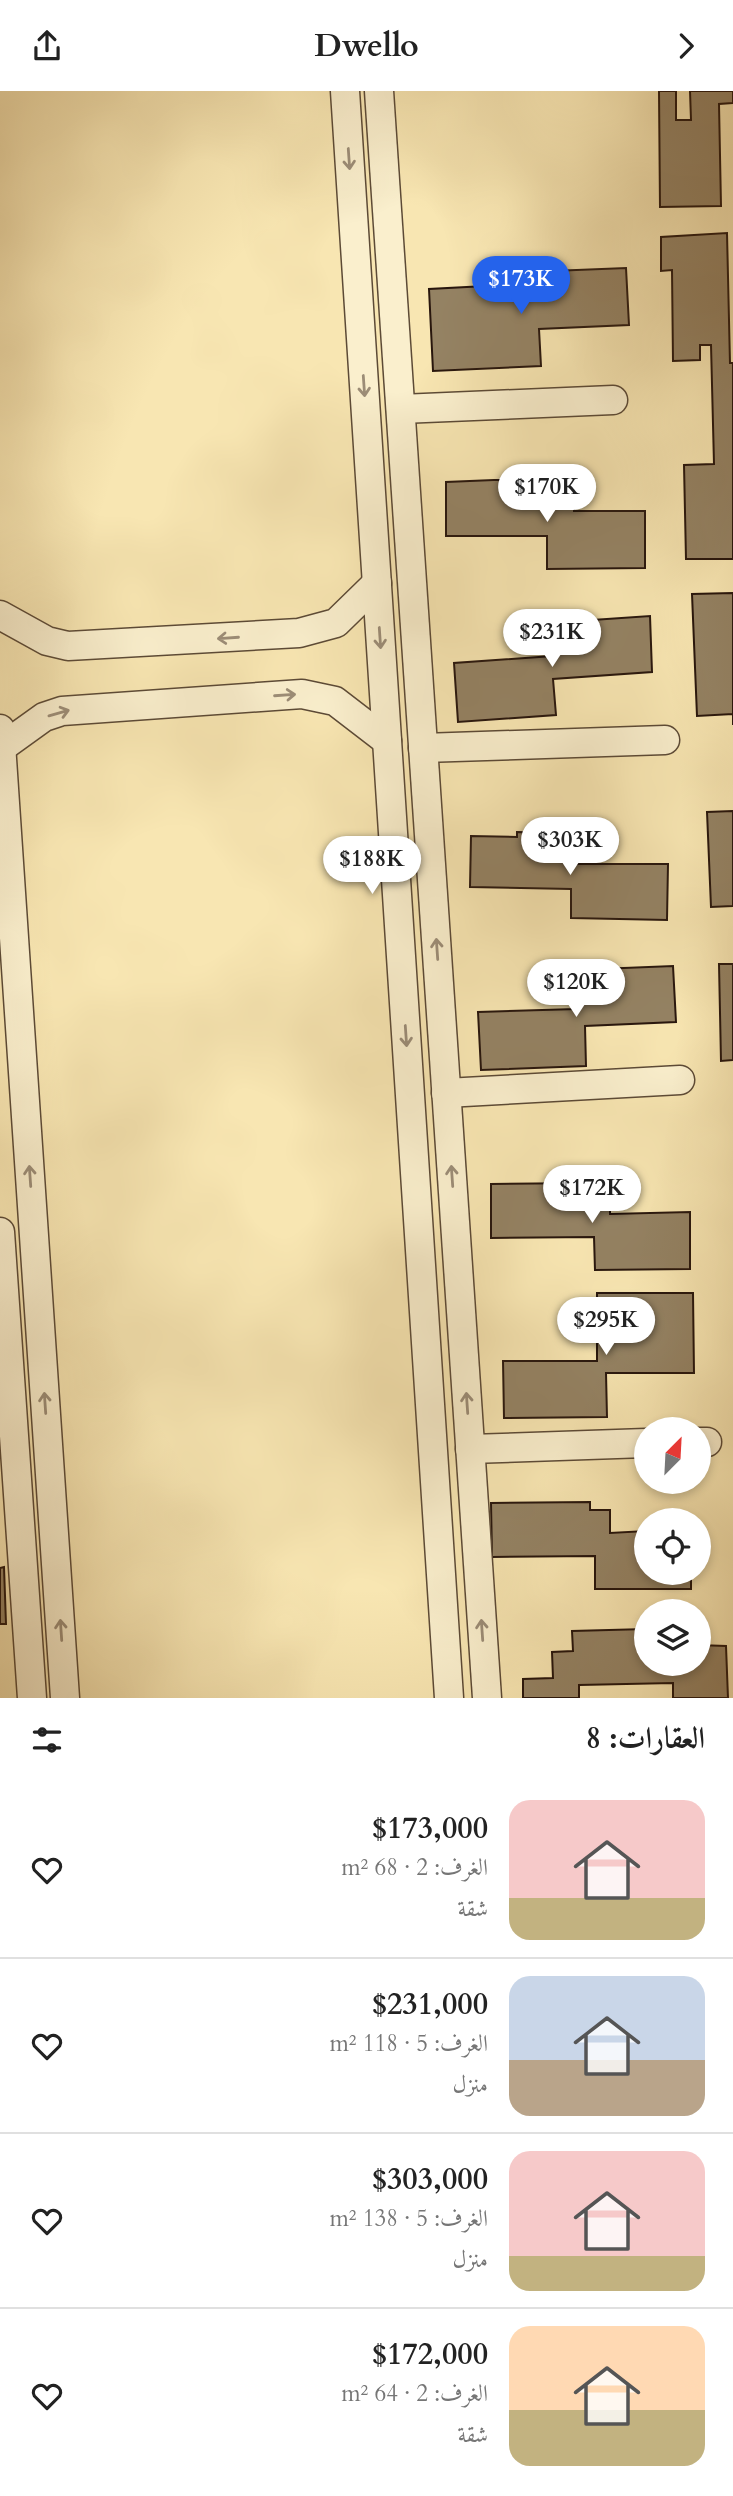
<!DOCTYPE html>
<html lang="ar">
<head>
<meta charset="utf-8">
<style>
	body { margin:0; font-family:Cardo,Amiri,serif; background:#f6f6f6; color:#222; direction:rtl; height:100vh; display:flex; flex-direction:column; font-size:26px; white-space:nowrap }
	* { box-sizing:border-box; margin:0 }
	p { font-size:23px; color:#767676 }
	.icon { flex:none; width:38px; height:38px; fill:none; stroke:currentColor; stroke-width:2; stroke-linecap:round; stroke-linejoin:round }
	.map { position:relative; height:1607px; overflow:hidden; direction:ltr }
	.details { display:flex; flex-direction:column; background:#fff; flex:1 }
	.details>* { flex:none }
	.needle { width:46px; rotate:24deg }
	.controls { position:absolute; left:634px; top:1326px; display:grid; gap:14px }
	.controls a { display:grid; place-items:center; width:77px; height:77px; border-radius:50%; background:#fff; box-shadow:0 4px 10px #0003; font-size:35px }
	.price { position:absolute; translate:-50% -60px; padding:0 16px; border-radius:24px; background:#fff; color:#222; font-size:23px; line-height:46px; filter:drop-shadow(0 2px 4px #0008) }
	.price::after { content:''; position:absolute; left:50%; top:42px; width:21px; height:16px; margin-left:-10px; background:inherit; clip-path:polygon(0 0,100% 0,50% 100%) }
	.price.on { background:#2563eb; color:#fff }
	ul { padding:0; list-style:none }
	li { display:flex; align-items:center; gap:21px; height:175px; padding:0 28px }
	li+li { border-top:2px solid #e0e0e0 }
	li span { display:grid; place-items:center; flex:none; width:196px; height:140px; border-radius:21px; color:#555 }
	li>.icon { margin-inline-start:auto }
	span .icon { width:84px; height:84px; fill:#fffc; stroke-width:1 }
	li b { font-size:30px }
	h2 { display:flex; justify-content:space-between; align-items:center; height:84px; padding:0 28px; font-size:30px }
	header { display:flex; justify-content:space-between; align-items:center; height:91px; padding:0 28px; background:#fff; font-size:32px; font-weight:700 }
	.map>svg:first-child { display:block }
	.building { fill:#948263; stroke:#28160d; stroke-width:2 }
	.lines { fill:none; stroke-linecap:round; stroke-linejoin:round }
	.minor-casing { stroke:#5c4a36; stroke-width:31 }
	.minor { stroke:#faefcd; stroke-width:28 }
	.oneway { stroke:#9c8d77 }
</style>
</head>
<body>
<header><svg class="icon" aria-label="forward" viewBox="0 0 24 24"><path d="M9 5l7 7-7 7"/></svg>Dwello<svg class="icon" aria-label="share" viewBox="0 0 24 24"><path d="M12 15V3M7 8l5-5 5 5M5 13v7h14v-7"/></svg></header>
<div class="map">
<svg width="733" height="1607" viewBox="0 0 733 1607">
	<rect width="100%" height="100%" fill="#f8e6b2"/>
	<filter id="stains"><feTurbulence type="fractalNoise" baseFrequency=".00286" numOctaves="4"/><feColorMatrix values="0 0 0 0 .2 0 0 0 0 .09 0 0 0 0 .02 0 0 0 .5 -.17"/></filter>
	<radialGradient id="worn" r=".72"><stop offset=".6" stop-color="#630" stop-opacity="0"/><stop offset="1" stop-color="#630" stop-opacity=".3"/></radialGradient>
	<g class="building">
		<path d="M 659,0 L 676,0 L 676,29 L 691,29 L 690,0 L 733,0 L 733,12 L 719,13 L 721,115 L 660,116 Z"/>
		<path d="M 727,142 L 730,272 L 733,272 L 733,468 L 686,468 L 684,374 L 714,373 L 711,254 L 700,254 L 700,269 L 673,270 L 672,179 L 661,180 L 661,146 Z"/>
		<path d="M 626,177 L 629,234 L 539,238 L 541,275 L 433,280 L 429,198 L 527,193 L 527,181 Z"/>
		<path d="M 494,389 L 545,389 L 545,412 L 574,412 L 574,420 L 645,420 L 645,477 L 547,478 L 547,445 L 446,445 L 446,391 Z"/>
		<path d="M 733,502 L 733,634 L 733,623 L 697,625 L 692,503 Z"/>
		<path d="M 650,525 L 652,581 L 553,588 L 556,624 L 458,631 L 454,572 L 552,565 L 549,532 Z"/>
		<path d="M 733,720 L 733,815 L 711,816 L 707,721 Z"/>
		<path d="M 517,741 L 567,742 L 567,773 L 668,773 L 667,829 L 571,827 L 571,798 L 470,796 L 471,745 L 517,746 Z"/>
		<path d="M 719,873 L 733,873 L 733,969 L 721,970 Z"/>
		<path d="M 673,875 L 676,931 L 585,935 L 586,975 L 481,979 L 478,921 L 576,918 L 574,879 Z"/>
		<path d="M 589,1092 L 589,1100 L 610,1100 L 610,1123 L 690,1121 L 690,1178 L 595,1179 L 594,1146 L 491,1147 L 491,1093 Z"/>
		<path d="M 597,1202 L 693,1202 L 694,1282 L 606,1282 L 607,1326 L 504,1327 L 503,1270 L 597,1270 Z"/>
		<path d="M 590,1411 L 590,1419 L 610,1419 L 610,1442 L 646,1440 L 646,1482 L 691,1482 L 691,1498 L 595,1498 L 595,1465 L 492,1466 L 491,1412 Z"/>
		<path d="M 4,1476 L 6,1533 L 0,1533 L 0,1477 Z"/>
		<path d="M 646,1538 L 646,1573 L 698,1573 L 698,1554 L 726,1555 L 728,1607 L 673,1607 L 673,1592 L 579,1594 L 579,1607 L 523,1607 L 523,1588 L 553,1587 L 552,1561 L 573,1560 L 572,1540 Z"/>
	</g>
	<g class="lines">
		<defs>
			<g id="minor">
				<path d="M 345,0 L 449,1607"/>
				<path d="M 379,0 L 487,1607"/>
				<path d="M 401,318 L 613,309"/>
				<path d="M 0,524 L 47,550 L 68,555 L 299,542 L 336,532 L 377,492"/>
				<path d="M 0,638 L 65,1607"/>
				<path d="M 1,657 L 44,626 L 62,620 L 302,603 L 335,610 L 387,650"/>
				<path d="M 423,657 L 665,649"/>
				<path d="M 446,1002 L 680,989"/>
				<path d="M 0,1141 L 32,1607"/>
				<path d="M 698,1351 L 707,1351"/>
				<path d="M 470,1358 L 646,1352"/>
			</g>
		</defs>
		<use href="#minor" class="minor-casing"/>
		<use href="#minor" class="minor"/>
	</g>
	<defs><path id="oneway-shaft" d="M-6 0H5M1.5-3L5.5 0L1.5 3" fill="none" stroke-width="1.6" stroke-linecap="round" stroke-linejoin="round" transform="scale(1.75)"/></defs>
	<g class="oneway">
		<use href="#oneway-shaft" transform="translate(349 68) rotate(86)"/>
		<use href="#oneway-shaft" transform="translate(364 295) rotate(86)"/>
		<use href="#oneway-shaft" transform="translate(228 547) rotate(176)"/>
		<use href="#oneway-shaft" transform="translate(380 547) rotate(86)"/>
		<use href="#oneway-shaft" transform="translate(285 604) rotate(-4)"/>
		<use href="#oneway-shaft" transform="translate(59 622) rotate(-16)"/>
		<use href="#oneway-shaft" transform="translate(437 858) rotate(-94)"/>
		<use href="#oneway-shaft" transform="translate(406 945) rotate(86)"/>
		<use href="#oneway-shaft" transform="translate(30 1085) rotate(-94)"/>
		<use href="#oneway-shaft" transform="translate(452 1085) rotate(-94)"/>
		<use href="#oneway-shaft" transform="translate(45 1312) rotate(-94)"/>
		<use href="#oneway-shaft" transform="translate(467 1312) rotate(-94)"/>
		<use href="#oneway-shaft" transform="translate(61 1539) rotate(-94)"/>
		<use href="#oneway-shaft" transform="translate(482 1539) rotate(-94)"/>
	</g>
	<rect width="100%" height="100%" filter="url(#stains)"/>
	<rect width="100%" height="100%" fill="url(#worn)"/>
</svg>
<div class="controls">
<a><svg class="needle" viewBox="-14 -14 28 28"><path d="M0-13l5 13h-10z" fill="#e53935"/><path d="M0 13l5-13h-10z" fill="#767676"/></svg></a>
<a><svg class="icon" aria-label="locate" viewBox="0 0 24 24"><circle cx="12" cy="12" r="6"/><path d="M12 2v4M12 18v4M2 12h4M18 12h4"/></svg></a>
<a><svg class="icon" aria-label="layers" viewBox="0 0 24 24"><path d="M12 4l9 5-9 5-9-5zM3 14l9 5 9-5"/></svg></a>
</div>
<b class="price on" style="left:521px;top:225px">$173K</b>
<b class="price" style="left:547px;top:433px">$170K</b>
<b class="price" style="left:552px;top:578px">$231K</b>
<b class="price" style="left:570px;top:786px">$303K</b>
<b class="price" style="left:372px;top:805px">$188K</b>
<b class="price" style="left:576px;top:928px">$120K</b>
<b class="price" style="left:592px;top:1134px">$172K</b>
<b class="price" style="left:606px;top:1266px">$295K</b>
</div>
<section class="details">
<h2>العقارات: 8<svg class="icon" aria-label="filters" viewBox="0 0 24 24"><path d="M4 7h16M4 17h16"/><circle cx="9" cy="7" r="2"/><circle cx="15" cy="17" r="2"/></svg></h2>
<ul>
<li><span style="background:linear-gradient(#f6c9c9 70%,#c2b280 0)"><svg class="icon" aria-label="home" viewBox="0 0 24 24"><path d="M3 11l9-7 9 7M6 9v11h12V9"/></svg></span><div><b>$173,000</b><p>الغرف: 2 · 68 m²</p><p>شقة</p></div><svg class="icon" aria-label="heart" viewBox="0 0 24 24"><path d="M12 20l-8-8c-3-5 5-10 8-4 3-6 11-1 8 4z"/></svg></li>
<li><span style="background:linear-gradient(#c9d6e8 60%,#b9a48a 0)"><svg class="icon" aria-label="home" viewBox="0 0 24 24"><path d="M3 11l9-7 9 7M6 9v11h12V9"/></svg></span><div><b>$231,000</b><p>الغرف: 5 · 118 m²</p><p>منزل</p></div><svg class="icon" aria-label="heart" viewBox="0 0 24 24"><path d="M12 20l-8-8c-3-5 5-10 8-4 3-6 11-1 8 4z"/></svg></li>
<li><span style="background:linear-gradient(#f6c9c9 75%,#c2b280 0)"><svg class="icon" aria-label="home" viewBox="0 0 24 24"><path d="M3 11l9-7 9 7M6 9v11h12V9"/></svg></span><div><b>$303,000</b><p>الغرف: 5 · 138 m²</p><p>منزل</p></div><svg class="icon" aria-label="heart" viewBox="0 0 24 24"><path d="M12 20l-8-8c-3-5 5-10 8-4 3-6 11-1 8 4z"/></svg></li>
<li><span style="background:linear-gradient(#ffd9b3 60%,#c2b280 0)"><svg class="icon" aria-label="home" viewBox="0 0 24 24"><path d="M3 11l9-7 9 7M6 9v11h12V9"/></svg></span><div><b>$172,000</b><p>الغرف: 2 · 64 m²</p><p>شقة</p></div><svg class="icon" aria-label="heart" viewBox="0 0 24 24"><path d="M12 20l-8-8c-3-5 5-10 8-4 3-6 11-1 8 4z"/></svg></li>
</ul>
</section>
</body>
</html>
